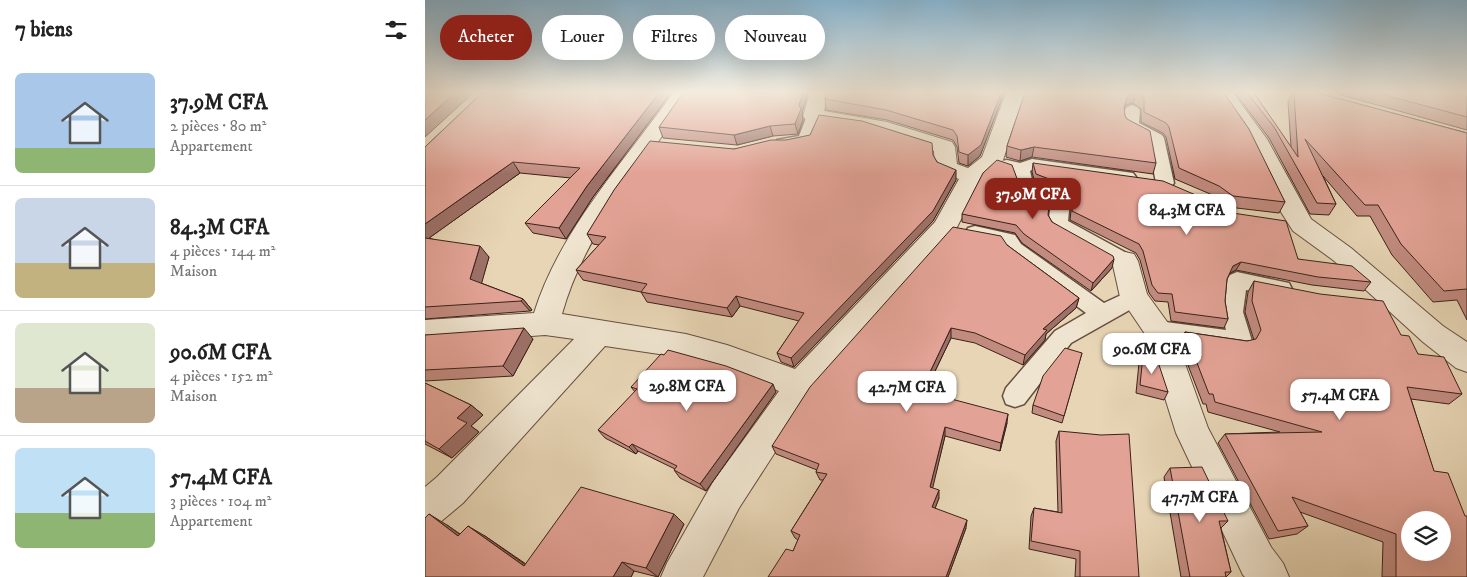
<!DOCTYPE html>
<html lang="fr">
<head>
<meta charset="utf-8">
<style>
	body { margin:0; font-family:"IM FELL DW Pica",serif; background:#f6f6f6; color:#222; height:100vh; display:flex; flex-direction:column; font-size:19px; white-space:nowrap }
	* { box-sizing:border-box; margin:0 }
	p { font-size:16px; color:#767676 }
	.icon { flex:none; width:28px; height:28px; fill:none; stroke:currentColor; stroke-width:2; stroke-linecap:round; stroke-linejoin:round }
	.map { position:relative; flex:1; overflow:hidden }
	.sheet { display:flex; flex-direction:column; background:#fff; width:425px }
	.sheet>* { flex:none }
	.guide { position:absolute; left:15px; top:15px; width:475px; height:45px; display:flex; gap:10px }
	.controls { position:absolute; left:976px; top:511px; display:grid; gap:10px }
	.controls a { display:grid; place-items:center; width:50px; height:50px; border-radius:50%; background:#fff; box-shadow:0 5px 20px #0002; font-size:25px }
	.price { position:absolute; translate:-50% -42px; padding:0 11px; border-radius:10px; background:#fff; color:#222; font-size:16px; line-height:32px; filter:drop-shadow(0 1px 2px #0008) }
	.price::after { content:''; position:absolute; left:50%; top:30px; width:15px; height:11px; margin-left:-8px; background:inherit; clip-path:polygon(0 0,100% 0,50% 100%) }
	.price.selected { background:#8f2418; color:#fff }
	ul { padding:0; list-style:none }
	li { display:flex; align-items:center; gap:15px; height:125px; padding:0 15px }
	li+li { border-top:1px solid #e0e0e0 }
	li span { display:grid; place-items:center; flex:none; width:140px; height:100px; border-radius:8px; color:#555 }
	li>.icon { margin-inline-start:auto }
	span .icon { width:60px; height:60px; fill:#fffc; stroke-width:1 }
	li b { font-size:21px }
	h2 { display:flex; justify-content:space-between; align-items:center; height:60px; padding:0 15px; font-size:21px }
	.chip { padding:0 18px; border-radius:22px; background:#fff; box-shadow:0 5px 20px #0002; font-size:18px; line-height:45px }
	.chip.selected { background:#8f2418; color:#fff }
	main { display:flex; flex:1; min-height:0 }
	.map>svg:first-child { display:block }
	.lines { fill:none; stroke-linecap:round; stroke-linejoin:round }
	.service-casing { stroke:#664f40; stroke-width:3 }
	.minor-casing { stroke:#664f40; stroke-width:2 }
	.service { fill:#efe4cf; fill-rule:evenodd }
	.minor { fill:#efe4cf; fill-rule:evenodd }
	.wall { fill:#c28b80; stroke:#3b2219 }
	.shaded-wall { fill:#9e7168; stroke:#3b2219 }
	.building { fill:#e2a295; stroke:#3b2219; fill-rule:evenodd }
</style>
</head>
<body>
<main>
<section class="sheet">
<h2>7 biens<svg class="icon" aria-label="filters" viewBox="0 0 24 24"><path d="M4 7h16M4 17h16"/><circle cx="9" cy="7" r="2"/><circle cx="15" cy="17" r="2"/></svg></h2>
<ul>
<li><span style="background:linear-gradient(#a9c7e8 75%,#8fb573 0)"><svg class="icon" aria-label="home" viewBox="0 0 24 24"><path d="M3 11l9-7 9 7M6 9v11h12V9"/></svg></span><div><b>37.9M CFA</b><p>2 pièces · 80 m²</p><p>Appartement</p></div></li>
<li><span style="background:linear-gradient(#c9d6e8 65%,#c2b280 0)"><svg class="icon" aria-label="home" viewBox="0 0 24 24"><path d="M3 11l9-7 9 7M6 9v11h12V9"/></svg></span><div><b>84.3M CFA</b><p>4 pièces · 144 m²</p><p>Maison</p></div></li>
<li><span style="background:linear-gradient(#dfe7d0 65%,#b9a48a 0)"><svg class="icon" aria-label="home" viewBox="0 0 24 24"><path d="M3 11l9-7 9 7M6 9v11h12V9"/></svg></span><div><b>90.6M CFA</b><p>4 pièces · 152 m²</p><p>Maison</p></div></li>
<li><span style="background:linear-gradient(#bfe0f5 65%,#8fb573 0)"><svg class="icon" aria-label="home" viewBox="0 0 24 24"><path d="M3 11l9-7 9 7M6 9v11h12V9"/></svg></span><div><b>57.4M CFA</b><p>3 pièces · 104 m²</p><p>Appartement</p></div></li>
</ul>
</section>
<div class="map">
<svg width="1042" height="577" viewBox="0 0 1042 577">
	<rect width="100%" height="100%" fill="#e7d5b5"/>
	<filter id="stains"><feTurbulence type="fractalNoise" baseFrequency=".004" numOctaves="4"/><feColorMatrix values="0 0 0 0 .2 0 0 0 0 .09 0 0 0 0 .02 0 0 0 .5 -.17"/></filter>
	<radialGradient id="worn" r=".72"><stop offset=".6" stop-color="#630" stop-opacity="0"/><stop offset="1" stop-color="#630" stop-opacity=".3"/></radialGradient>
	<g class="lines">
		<defs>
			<g id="service">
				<path d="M 707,105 L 712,107 L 715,110 L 714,123 L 737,135 L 739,138 L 749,183 L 746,187 L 740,188 L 734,187 L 731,183 L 723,140 L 700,128 C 697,123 698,112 702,107 Z"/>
				<path d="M 388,111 L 393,113 L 396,116 L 387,143 L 358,148 L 352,146 L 350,143 L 352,140 L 374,136 L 383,113 Z"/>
				<path d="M 607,159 L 708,173 L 711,177 L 708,181 L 702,182 L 609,169 L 605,171 L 608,184 L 642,197 L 645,201 L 643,221 L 707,256 L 710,261 L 707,266 L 700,268 L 693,266 L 626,229 L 623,224 L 626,204 L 594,191 L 588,172 L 576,169 L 573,165 L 576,161 L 582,160 L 595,163 Z"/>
				<path d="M 550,226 L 590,235 L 596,244 L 679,303 L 709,289 L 717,291 L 720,297 L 717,303 L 646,343 L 599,404 L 590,407 L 581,404 L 578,396 L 581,388 L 630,331 L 661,313 L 582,254 L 576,245 L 543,238 L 540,233 L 543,228 Z"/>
				<path d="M 812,272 L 864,283 L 867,289 L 864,295 L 856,297 L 821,290 L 818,312 L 827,341 L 823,348 L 815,350 L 725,336 L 722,330 L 725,324 L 733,321 L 801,330 C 796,312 795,291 805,275 Z"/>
			</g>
			<g id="minor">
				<path d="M 248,93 L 267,93 C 220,164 160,231 137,314 L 261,334 L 302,345 L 370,369 L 510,222 L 534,179 C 512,172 510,174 509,151 L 439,129 L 381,120 L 378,116 L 385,93 L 404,93 L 399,111 L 462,122 L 527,142 L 530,147 L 532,164 L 543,168 L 557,157 L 581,93 L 600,93 L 578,160 L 556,180 L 529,233 L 387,395 L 314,508 L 278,577 L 236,577 L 242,563 L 288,482 L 354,391 L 297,369 L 261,358 L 180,346 L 38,503 L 13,524 L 0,530 L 0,487 L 12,477 L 149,339 L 120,335 L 0,344 L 0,320 L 109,313 C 135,230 198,163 248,93 Z"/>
				<path d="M 789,93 L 808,93 L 842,139 L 886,219 L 926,248 L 1018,326 L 1042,342 L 1042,372 L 1031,368 L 998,342 L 908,260 L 868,231 L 856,212 L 821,139 Z"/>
				<path d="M 700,252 L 709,254 L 713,261 L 722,294 L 748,330 L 783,428 L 846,547 L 858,563 L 864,577 L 820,577 L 818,575 L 751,433 L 720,334 L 695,297 L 687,261 L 691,254 Z"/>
			</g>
		</defs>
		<use href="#service" class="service-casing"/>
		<use href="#minor" class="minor-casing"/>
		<use href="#service" class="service"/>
		<use href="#minor" class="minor"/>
	</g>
	<g class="wall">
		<path d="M 57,93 L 246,93 L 168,197 L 141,239 L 108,233 L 100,223 L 146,178 L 95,173 L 4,238 L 64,257 L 56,283 L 98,299 L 107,310 L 105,311 L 0,319 L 0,147 Z"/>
		<path d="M 401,93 L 579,93 L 555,156 L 543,166 L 534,163 L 532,147 L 528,140 L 462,120 L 401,110 L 400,99 Z"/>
		<path d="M 600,93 L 799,93 L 860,202 L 854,213 L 803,207 L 790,196 L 750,179 L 741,137 L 738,133 L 716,122 L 716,109 L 708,103 L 701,105 L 699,108 L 700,116 L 731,163 L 728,174 L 607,157 L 595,161 L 581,157 L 582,146 Z"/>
		<path d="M 810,93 L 829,93 L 866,147 L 863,101 L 867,93 L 893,93 L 1042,133 L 1042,320 L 1032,300 L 1008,302 L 967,255 L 945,216 L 932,216 L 898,176 L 911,204 L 904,215 L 885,214 L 844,138 Z"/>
		<path d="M 909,93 L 1042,93 L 1042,130 Z"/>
		<path d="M 377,113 L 378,120 L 373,134 L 348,136 L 312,145 L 238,138 L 234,127 Z"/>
		<path d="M 309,149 L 508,155 L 512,162 L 531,180 L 508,221 L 369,367 L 356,362 L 352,353 L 374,321 L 315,306 L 307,317 L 222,302 L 216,292 L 158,280 L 151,270 L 174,245 L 168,244 L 162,234 Z"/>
		<path d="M 608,163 L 794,211 L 873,259 L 946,282 L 939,291 L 887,285 L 811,270 L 804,274 L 802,279 L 800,301 L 803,319 L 799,328 L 746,321 L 743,302 L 730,301 L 724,293 L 715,260 L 711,253 L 645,220 L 647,201 L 644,196 L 610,183 L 607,172 Z"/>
		<path d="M 594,184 L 623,215 L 627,222 L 687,268 L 666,291 L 597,243 L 590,233 L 537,222 L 537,214 Z"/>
		<path d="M 582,245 L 654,298 L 651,308 L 621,334 L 620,340 L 598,365 L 550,343 L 526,338 L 500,392 L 582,423 L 575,451 L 520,436 L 507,488 L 514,498 L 510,508 L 541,528 L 523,577 L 343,577 L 368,551 L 373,540 L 370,538 L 366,531 L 398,480 L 395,480 L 391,472 L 392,470 L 351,454 L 347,446 Z"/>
		<path d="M 829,281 L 976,335 L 993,354 L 1037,394 L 1024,404 L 986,399 L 1042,577 L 957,577 L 958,542 L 875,512 L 883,526 L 872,534 L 844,539 L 793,443 L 800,434 L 855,432 L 783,412 L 781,404 L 778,404 L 754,342 L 760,332 L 822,341 L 829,340 L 820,312 L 823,292 Z"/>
		<path d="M 0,335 L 108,339 L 88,376 L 0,381 Z"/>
		<path d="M 657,353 L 637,423 L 607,413 L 608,405 Z"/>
		<path d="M 718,355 L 743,392 L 739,400 L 711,393 L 714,363 Z"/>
		<path d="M 0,383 L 46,405 L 58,415 L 46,426 L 54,432 L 27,458 L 0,444 Z"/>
		<path d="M 206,387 L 351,392 L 281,491 L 255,478 L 249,470 L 250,469 L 213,451 L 211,454 L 180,438 L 173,430 L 210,392 Z"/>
		<path d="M 634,431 L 714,577 L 650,577 L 651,559 L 604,549 L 606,516 L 609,508 L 633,512 L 631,441 Z"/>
		<path d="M 745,468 L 803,521 L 796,528 L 806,572 L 801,577 L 756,577 L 739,477 Z"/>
		<path d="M 259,524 L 233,577 L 209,571 L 206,577 L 0,577 L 22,525 L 35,534 L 60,536 L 101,564 Z"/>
	</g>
	<g class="shaded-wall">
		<path d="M 30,93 L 46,93 L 46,95 L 0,137 L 0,120 Z"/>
		<path d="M 234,93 L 246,93 L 168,197 L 141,239 L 134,228 L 162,186 Z"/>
		<path d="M 378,93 L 383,93 L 377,113 L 378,120 L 373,134 L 370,124 L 374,105 Z"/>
		<path d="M 576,93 L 579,93 L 555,156 L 543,166 L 543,155 Z"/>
		<path d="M 710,93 L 708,103 L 701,105 L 699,108 L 702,98 L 704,95 Z"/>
		<path d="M 345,126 L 348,136 L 312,145 L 309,135 Z"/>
		<path d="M 609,147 L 607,157 L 595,161 L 596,150 Z"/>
		<path d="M 88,162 L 95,173 L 0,241 L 0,224 Z"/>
		<path d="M 531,170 L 531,180 L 508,221 L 369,367 L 366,358 Z"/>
		<path d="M 55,246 L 64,257 L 55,289 L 45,279 Z"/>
		<path d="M 689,259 L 687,268 L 666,291 L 668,283 Z"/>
		<path d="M 816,262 L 811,270 L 803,274 L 808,266 Z"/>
		<path d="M 311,296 L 315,306 L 307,317 L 302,308 Z"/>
		<path d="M 654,298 L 651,308 L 621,334 L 620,340 L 598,365 L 600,355 L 618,329 Z"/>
		<path d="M 98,299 L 107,310 L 105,311 L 96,301 Z"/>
		<path d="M 99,328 L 108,339 L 88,376 L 78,366 Z"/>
		<path d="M 526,328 L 526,338 L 496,400 L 496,391 Z"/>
		<path d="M 348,384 L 351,392 L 281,491 L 275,484 Z"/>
		<path d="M 46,405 L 58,415 L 46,426 L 54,432 L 27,458 L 14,449 L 32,418 Z"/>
		<path d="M 583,414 L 582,423 L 575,451 L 576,443 Z"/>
		<path d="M 520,427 L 520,436 L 506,495 L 505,487 Z"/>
		<path d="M 207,444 L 213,451 L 211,454 L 204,447 Z"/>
		<path d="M 514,490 L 514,498 L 508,514 L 507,507 Z"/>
		<path d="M 4,514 L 22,525 L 51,546 L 33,536 Z"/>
		<path d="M 249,514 L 259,524 L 233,577 L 221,568 Z"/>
		<path d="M 542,520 L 541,528 L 523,577 L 521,577 Z"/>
		<path d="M 43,526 L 60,536 L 115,575 L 99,566 Z"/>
		<path d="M 197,562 L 209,571 L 206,577 L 188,577 Z"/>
	</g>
	<g class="building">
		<path d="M 0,93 L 30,93 L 0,120 Z"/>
		<path d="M 57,93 L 234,93 L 162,186 L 134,228 L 100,223 L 155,168 L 88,162 L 0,224 L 0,147 Z"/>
		<path d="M 258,93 L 378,93 L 374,105 L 376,109 L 370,124 L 345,126 L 309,135 L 234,127 Z"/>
		<path d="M 401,93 L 576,93 L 556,145 L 543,155 L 534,152 L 532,136 L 528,130 L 461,110 L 400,99 Z"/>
		<path d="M 600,93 L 709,93 L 704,95 L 702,98 L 699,107 L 700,116 L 702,119 L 725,131 L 731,163 L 609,147 L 596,150 L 582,146 Z"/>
		<path d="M 711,93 L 799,93 L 824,129 L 860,202 L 808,196 L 794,186 L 754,168 L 744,127 L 741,123 L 719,112 L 719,98 Z"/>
		<path d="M 822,93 L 829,93 L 873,157 L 869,93 L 893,93 L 1042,133 L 1042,289 L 1019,291 L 976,244 L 953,205 L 940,205 L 880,139 L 911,204 L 892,203 L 849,127 Z"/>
		<path d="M 952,93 L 1042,93 L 1042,117 Z"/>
		<path d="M 394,115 L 437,121 L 507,143 L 508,155 L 512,162 L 531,170 L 508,211 L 366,358 L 352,353 L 379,313 L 311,296 L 302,308 L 216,292 L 222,284 L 151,270 L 181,237 L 162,234 L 189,190 L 225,141 L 309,149 L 346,140 L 361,140 L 385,135 Z"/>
		<path d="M 572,160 L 587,165 L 594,184 L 625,197 L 623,215 L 627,222 L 688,256 L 689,259 L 668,283 L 599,234 L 591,225 L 537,214 L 558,173 Z"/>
		<path d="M 608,163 L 738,181 L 780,199 L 794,211 L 861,221 L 873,259 L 927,266 L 946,282 L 893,277 L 816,262 L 808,266 L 802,279 L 800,301 L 803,319 L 750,312 L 747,294 L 733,293 L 727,285 L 718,251 L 714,244 L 647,211 L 649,193 L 645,187 L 611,174 Z"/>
		<path d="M 528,227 L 576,236 L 582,245 L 654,298 L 618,329 L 622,330 L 600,355 L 550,333 L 526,328 L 496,391 L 583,414 L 576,443 L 520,427 L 505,487 L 514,490 L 507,507 L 542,520 L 521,577 L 343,577 L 361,549 L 368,551 L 375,535 L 366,531 L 402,474 L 391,472 L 394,464 L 347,446 L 385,387 Z"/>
		<path d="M 0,238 L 55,246 L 45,279 L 98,299 L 96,301 L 0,307 Z"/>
		<path d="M 829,281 L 895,294 L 958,301 L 976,335 L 984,336 L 993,354 L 1019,357 L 1037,394 L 982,387 L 1009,471 L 1023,473 L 1040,516 L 1042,516 L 1042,577 L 971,577 L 971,534 L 867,497 L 883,526 L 853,531 L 800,434 L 897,432 L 790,402 L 788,394 L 784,394 L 760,332 L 822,341 L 831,339 L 836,330 L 827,301 ZM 985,520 L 1018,520 L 1018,552 L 985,552 Z"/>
		<path d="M 99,328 L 78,366 L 0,370 L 0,335 Z"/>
		<path d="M 640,348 L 657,353 L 639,416 L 608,405 L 618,376 Z"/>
		<path d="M 243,350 L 301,366 L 348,384 L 275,484 L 249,470 L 252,466 L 207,444 L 204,447 L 173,430 L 212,389 L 206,387 L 236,354 L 239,355 Z"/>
		<path d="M 718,355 L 732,359 L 743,392 L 715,385 Z"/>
		<path d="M 0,383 L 46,405 L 32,418 L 42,423 L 14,449 L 0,441 Z"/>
		<path d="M 634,431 L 676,435 L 704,434 L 714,577 L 655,577 L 655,551 L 606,541 L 609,508 L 637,513 Z"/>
		<path d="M 777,467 L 803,521 L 794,521 L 806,572 L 800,572 L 801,577 L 765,577 L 745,468 Z"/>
		<path d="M 156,487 L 249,514 L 221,568 L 197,562 L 188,577 L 0,577 L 0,518 L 4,514 L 33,536 L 43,526 L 99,566 Z"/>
	</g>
	<linearGradient id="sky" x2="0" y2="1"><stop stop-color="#87b6d3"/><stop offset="0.53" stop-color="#f4ecde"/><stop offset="1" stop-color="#f4ecde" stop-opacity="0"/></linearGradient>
	<rect width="1042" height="174" fill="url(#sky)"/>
	<rect width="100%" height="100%" filter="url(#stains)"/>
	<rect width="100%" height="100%" fill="url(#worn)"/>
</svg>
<div class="controls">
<a><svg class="icon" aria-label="layers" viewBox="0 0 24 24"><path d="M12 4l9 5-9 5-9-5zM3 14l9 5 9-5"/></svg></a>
</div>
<b class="price selected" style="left:608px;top:220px">37.9M CFA</b>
<b class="price" style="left:762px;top:236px">84.3M CFA</b>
<b class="price" style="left:727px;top:375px">90.6M CFA</b>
<b class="price" style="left:262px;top:412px">29.8M CFA</b>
<b class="price" style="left:482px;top:413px">42.7M CFA</b>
<b class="price" style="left:915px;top:421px">57.4M CFA</b>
<b class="price" style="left:775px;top:523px">47.7M CFA</b>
<div class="guide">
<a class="chip selected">Acheter</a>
<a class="chip">Louer</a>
<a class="chip">Filtres</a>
<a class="chip">Nouveau</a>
</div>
</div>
</main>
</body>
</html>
